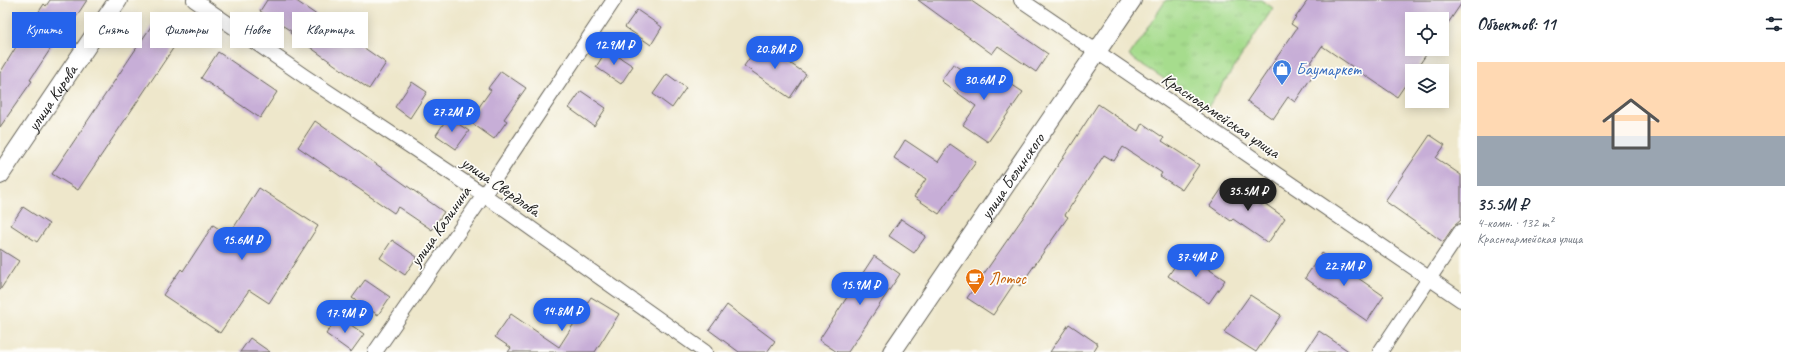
<!DOCTYPE html>
<html lang="ru">
<head>
<meta charset="utf-8">
<style>
	body { margin:0; font-family:Caveat,sans-serif; background:#f2f2f3; color:#1f2937; height:100vh; display:flex; flex-direction:column; font-size:15px; white-space:nowrap }
	* { box-sizing:border-box; margin:0 }
	p { font-size:13px; color:#747a83 }
	.icon { flex:none; width:22px; height:22px; fill:none; stroke:currentColor; stroke-width:2; stroke-linecap:round; stroke-linejoin:round }
	.map { position:relative; flex:1; overflow:hidden }
	.details { display:flex; flex-direction:column; background:#fff; width:340px }
	.details>* { flex:none }
	.hud { position:absolute; left:12px; top:12px; width:380px; height:36px; display:flex; gap:8px }
	.controls { position:absolute; left:1405px; top:12px; display:grid; gap:8px }
	.controls a { display:grid; place-items:center; width:44px; height:44px; border-radius:0px; background:#fff; box-shadow:0 2px 10px #0003; font-size:20px }
	.price { position:absolute; translate:-50% -34px; padding:0 9px; border-radius:14px; background:#2563eb; color:#fff; font-size:13px; line-height:26px; filter:drop-shadow(0 1px 2px #0008) }
	.price::after { content:''; position:absolute; left:50%; top:24px; width:12px; height:9px; margin-left:-6px; background:inherit; clip-path:polygon(0 0,100% 0,50% 100%) }
	.price.selected { background:#222; color:#fff }
	ul { padding:0; list-style:none }
	li { display:grid; align-content:center; gap:8px; height:212px; padding:0 16px }
	li+li { border-top:1px solid #e0e1e3 }
	li span { display:grid; place-items:center; height:124px; border-radius:0px; color:#555 }
	li>.icon { margin-inline-start:auto }
	span .icon { width:72px; height:72px; fill:#fffc; stroke-width:1 }
	li b { font-size:17px }
	h2 { display:flex; justify-content:space-between; align-items:center; height:48px; padding:0 16px; font-size:17px }
	.pill { padding:0 14px; border-radius:0px; background:#fff; box-shadow:0 2px 10px #0003; font-size:14px; line-height:36px }
	.pill.selected { background:#2563eb; color:#fff }
	main { display:flex; flex:1; min-height:0 }
	.map>svg:first-child { display:block }
	.grass { fill:url(#grass-tufts); stroke:#617c54 }
	.building { fill:#c7aed7 }
	.lines { fill:none; stroke-linecap:round; stroke-linejoin:round }
	.minor-casing { stroke:#666359; stroke-width:16 }
	.tertiary-casing { stroke:#666359; stroke-width:20 }
	.minor { stroke:#fff; stroke-width:14 }
	.tertiary { stroke:#fff; stroke-width:18 }
	.labels { text-anchor:middle; stroke-width:3.5; stroke-linejoin:round; paint-order:stroke }
	.shop-label { font-size:17px; fill:#366cbe; stroke:#fdfcf7; text-anchor:start }
	.street-label { font-size:17px; fill:#1c1c1c; stroke:#fdfcf7 }
	.food-label { font-size:17px; fill:#c56008; stroke:#fdfcf7; text-anchor:start }
</style>
</head>
<body>
<main>
<div class="map">
<svg width="1461" height="352" viewBox="0 0 1461 352">
	<defs>
		<pattern id="grass-tufts" width="24" height="20" patternUnits="userSpaceOnUse"><rect width="24" height="20" fill="#a6dc8d"/><path d="M3 7l-1-3M5 7V3M7 7l1-3M15 17l-1-3M17 17v-4M19 17l1-3" fill="none" stroke="#8ebc79"/></pattern>
	</defs>
	<rect width="100%" height="100%" fill="#fdfcf7"/>
	<filter id="ink" filterUnits="userSpaceOnUse"><feTurbulence type="fractalNoise" baseFrequency=".025" numOctaves="2"/><feDisplacementMap in="SourceGraphic" scale="8" xChannelSelector="R" yChannelSelector="G"/><feConvolveMatrix kernelMatrix="1 2 1 2 8 2 1 2 1" color-interpolation-filters="sRGB"/></filter>
	<filter id="wash" filterUnits="userSpaceOnUse"><feTurbulence type="fractalNoise" baseFrequency=".012" numOctaves="4" result="noise"/><feDisplacementMap in="SourceGraphic" scale="16" xChannelSelector="R" yChannelSelector="G"/><feGaussianBlur stdDeviation="0.9" result="paint"/><feColorMatrix in="noise" values="0 0 0 0 0 0 0 0 0 0 0 0 0 0 0 0 0 1.4 0 .05"/><feComposite in="paint" operator="in"/></filter>
	<g filter="url(#wash)">
		<rect width="100%" height="100%" fill="#eee7cb"/>
		<path class="grass" d="M 1166,0 L 1261,0 L 1273,8 L 1208,107 L 1129,56 Z"/>
		<g id="blocks">
			<g class="building">
				<path d="M 50,0 L 87,0 L 74,20 L 72,18 L 57,39 L 30,80 L 32,81 L 0,127 L 0,73 L 24,34 L 44,4 L 46,6 Z"/>
				<path d="M 267,0 L 295,0 L 386,63 L 369,89 L 290,33 L 291,31 L 260,11 Z"/>
				<path d="M 918,0 L 970,0 L 1048,54 L 1036,72 L 998,46 L 992,54 Z"/>
				<path d="M 1308,0 L 1461,0 L 1461,4 L 1442,32 L 1442,19 L 1412,19 L 1412,49 L 1430,49 L 1415,71 L 1412,71 L 1412,75 L 1397,97 L 1322,46 L 1306,70 L 1313,75 L 1295,102 L 1288,97 L 1273,119 L 1247,101 L 1297,28 L 1291,24 Z"/>
				<path d="M 637,10 L 662,27 L 651,45 L 625,27 Z"/>
				<path d="M 158,16 L 184,32 L 78,190 L 52,174 Z"/>
				<path d="M 760,43 L 806,74 L 790,98 L 744,66 Z"/>
				<path d="M 607,49 L 633,66 L 621,84 L 596,67 Z"/>
				<path d="M 218,52 L 277,92 L 260,118 L 201,78 Z"/>
				<path d="M 953,64 L 988,88 L 997,75 L 1023,92 L 988,142 L 963,125 L 976,106 L 941,81 Z"/>
				<path d="M 501,71 L 526,88 L 504,119 L 507,121 L 494,139 L 469,121 L 491,90 L 488,88 Z"/>
				<path d="M 667,74 L 686,88 L 672,108 L 653,94 Z"/>
				<path d="M 412,82 L 427,92 L 410,118 L 395,107 Z"/>
				<path d="M 581,91 L 606,108 L 594,126 L 569,108 Z"/>
				<path d="M 1098,104 L 1138,131 L 1142,123 L 1164,138 L 1162,141 L 1199,165 L 1182,190 L 1160,176 L 1162,173 L 1123,147 L 1114,161 L 1104,155 L 1065,215 L 1068,217 L 1020,286 L 1015,282 L 993,315 L 967,298 L 1038,196 Z"/>
				<path d="M 448,117 L 469,131 L 456,149 L 436,135 Z"/>
				<path d="M 315,121 L 444,212 L 432,230 L 398,207 L 394,213 L 298,147 Z"/>
				<path d="M 1430,135 L 1445,145 L 1436,158 L 1461,175 L 1461,220 L 1454,226 L 1443,242 L 1385,201 Z"/>
				<path d="M 905,140 L 938,162 L 950,144 L 976,162 L 939,214 L 914,197 L 926,179 L 894,158 Z"/>
				<path d="M 1227,181 L 1262,205 L 1264,203 L 1285,218 L 1268,243 L 1233,219 L 1231,221 L 1210,206 Z"/>
				<path d="M 259,188 L 318,226 L 269,303 L 249,290 L 220,333 L 163,295 L 181,269 L 183,271 L 213,225 L 229,235 Z"/>
				<path d="M 23,207 L 49,224 L 37,242 L 11,225 Z"/>
				<path d="M 901,219 L 926,236 L 914,253 L 889,236 Z"/>
				<path d="M 392,240 L 417,257 L 405,275 L 380,258 Z"/>
				<path d="M 0,249 L 19,261 L 0,290 Z"/>
				<path d="M 1184,253 L 1225,280 L 1209,303 L 1168,276 Z"/>
				<path d="M 1322,253 L 1384,296 L 1367,321 L 1305,278 Z"/>
				<path d="M 874,256 L 900,274 L 848,352 L 837,352 L 819,340 Z"/>
				<path d="M 365,280 L 390,297 L 378,315 L 352,298 Z"/>
				<path d="M 1250,295 L 1281,315 L 1256,352 L 1224,332 Z"/>
				<path d="M 591,297 L 619,314 L 595,352 L 508,352 L 511,348 L 495,337 L 511,314 L 559,347 Z"/>
				<path d="M 727,305 L 775,341 L 767,352 L 739,352 L 709,330 Z"/>
				<path d="M 338,316 L 364,334 L 351,352 L 326,334 Z"/>
				<path d="M 1069,324 L 1098,344 L 1093,352 L 1050,352 Z"/>
				<path d="M 1319,331 L 1350,352 L 1305,352 Z"/>
				<path d="M 250,338 L 270,352 L 240,352 Z"/>
			</g>
		</g>
	</g>
	<g filter="url(#ink)">
		<use href="#blocks" fill-opacity="0" stroke="#666359" stroke-width="1"/>
		<g class="lines">
			<defs>
				<g id="minor">
					<path d="M 194,0 L 304,76 L 484,195 L 705,352"/>
					<path d="M 1021,0 L 1461,300"/>
					<path d="M 375,352 L 484,195 L 614,0"/>
					<path d="M 1380,352 L 1461,231"/>
				</g>
				<g id="tertiary">
					<path id="s1" d="M 0,175 L 118,0"/>
					<path id="s2" d="M 892,352 L 1132,0"/>
				</g>
			</defs>
			<use href="#minor" class="minor-casing"/>
			<use href="#tertiary" class="tertiary-casing"/>
			<use href="#minor" class="minor"/>
			<use href="#tertiary" class="tertiary"/>
		</g>
	</g>
	<defs>
		<symbol id="shop-pin" viewBox="-11 -11 22 30"><path d="M0 17L-7.5 6A9.5 9.5 0 1 1 7.5 6Z" fill="#3f7fe0" stroke="#fdfcf7"/><path d="M-5-2.5h2.3a2.7 3.5 0 0 1 5.4 0H5L5.5 6h-11ZM-1.5-2.5h3a1.5 2.3 0 0 0-3 0Z" fill="#fff"/></symbol>
		<symbol id="cafe-pin" viewBox="-11 -11 22 30"><path d="M0 17L-7.5 6A9.5 9.5 0 1 1 7.5 6Z" fill="#e8710a" stroke="#fdfcf7"/><path d="M-5.5-4.5H6V0H3Q3 3.5 0 3.5H-2.5Q-5.5 3.5-5.5 0ZM3-3.2v2h1.7v-2ZM-6 4.5H4V6H-6Z" fill="#fff"/></symbol>
	</defs>
	<g fill-rule="evenodd">
		<use href="#shop-pin" x="1271" y="58" width="22" height="30"/>
		<use href="#cafe-pin" x="964" y="267" width="22" height="30"/>
	</g>
	<g class="labels">
		<g class="shop-label">
			<text x="1296" y="75">Баумаркет</text>
		</g>
		<g class="street-label">
			<text dy="6" stroke="none"><textPath href="#s1" startOffset="93">улица Кирова</textPath></text>
			<text transform="translate(1221 115) rotate(34)" y="6">Красноармейская улица</text>
			<text dy="6" stroke="none"><textPath href="#s2" startOffset="213">улица Белинского</textPath></text>
			<text transform="translate(501 186) rotate(35)" y="6">улица Свердлова</text>
			<text transform="translate(440 226) rotate(-55)" y="6">улица Калинина</text>
		</g>
		<g class="food-label">
			<text x="989" y="284">Лотос</text>
		</g>
	</g>
</svg>
<div class="controls">
<a><svg class="icon" aria-label="locate" viewBox="0 0 24 24"><circle cx="12" cy="12" r="6"/><path d="M12 2v4M12 18v4M2 12h4M18 12h4"/></svg></a>
<a><svg class="icon" aria-label="layers" viewBox="0 0 24 24"><path d="M12 4l9 5-9 5-9-5zM3 14l9 5 9-5"/></svg></a>
</div>
<b class="price" style="left:614px;top:66px">12.9M ₽</b>
<b class="price" style="left:775px;top:70px">20.8M ₽</b>
<b class="price" style="left:984px;top:101px">30.6M ₽</b>
<b class="price" style="left:452px;top:133px">27.2M ₽</b>
<b class="price selected" style="left:1248px;top:212px">35.5M ₽</b>
<b class="price" style="left:242px;top:261px">15.6M ₽</b>
<b class="price" style="left:1196px;top:278px">37.4M ₽</b>
<b class="price" style="left:1344px;top:287px">22.7M ₽</b>
<b class="price" style="left:860px;top:306px">15.9M ₽</b>
<b class="price" style="left:562px;top:332px">14.8M ₽</b>
<b class="price" style="left:345px;top:334px">17.9M ₽</b>
<div class="hud">
<a class="pill selected">Купить</a>
<a class="pill">Снять</a>
<a class="pill">Фильтры</a>
<a class="pill">Новое</a>
<a class="pill">Квартира</a>
</div>
</div>
<section class="details">
<h2>Объектов: 11<svg class="icon" aria-label="filters" viewBox="0 0 24 24"><path d="M4 7h16M4 17h16"/><circle cx="9" cy="7" r="2"/><circle cx="15" cy="17" r="2"/></svg></h2>
<ul>
<li><span style="background:linear-gradient(#ffd9b3 60%,#9aa5b1 0)"><svg class="icon" aria-label="home" viewBox="0 0 24 24"><path d="M3 11l9-7 9 7M6 9v11h12V9"/></svg></span><div><b>35.5M ₽</b><p>4-комн. · 132 m²</p><p>Красноармейская улица</p></div></li>
</ul>
</section>
</main>
</body>
</html>
